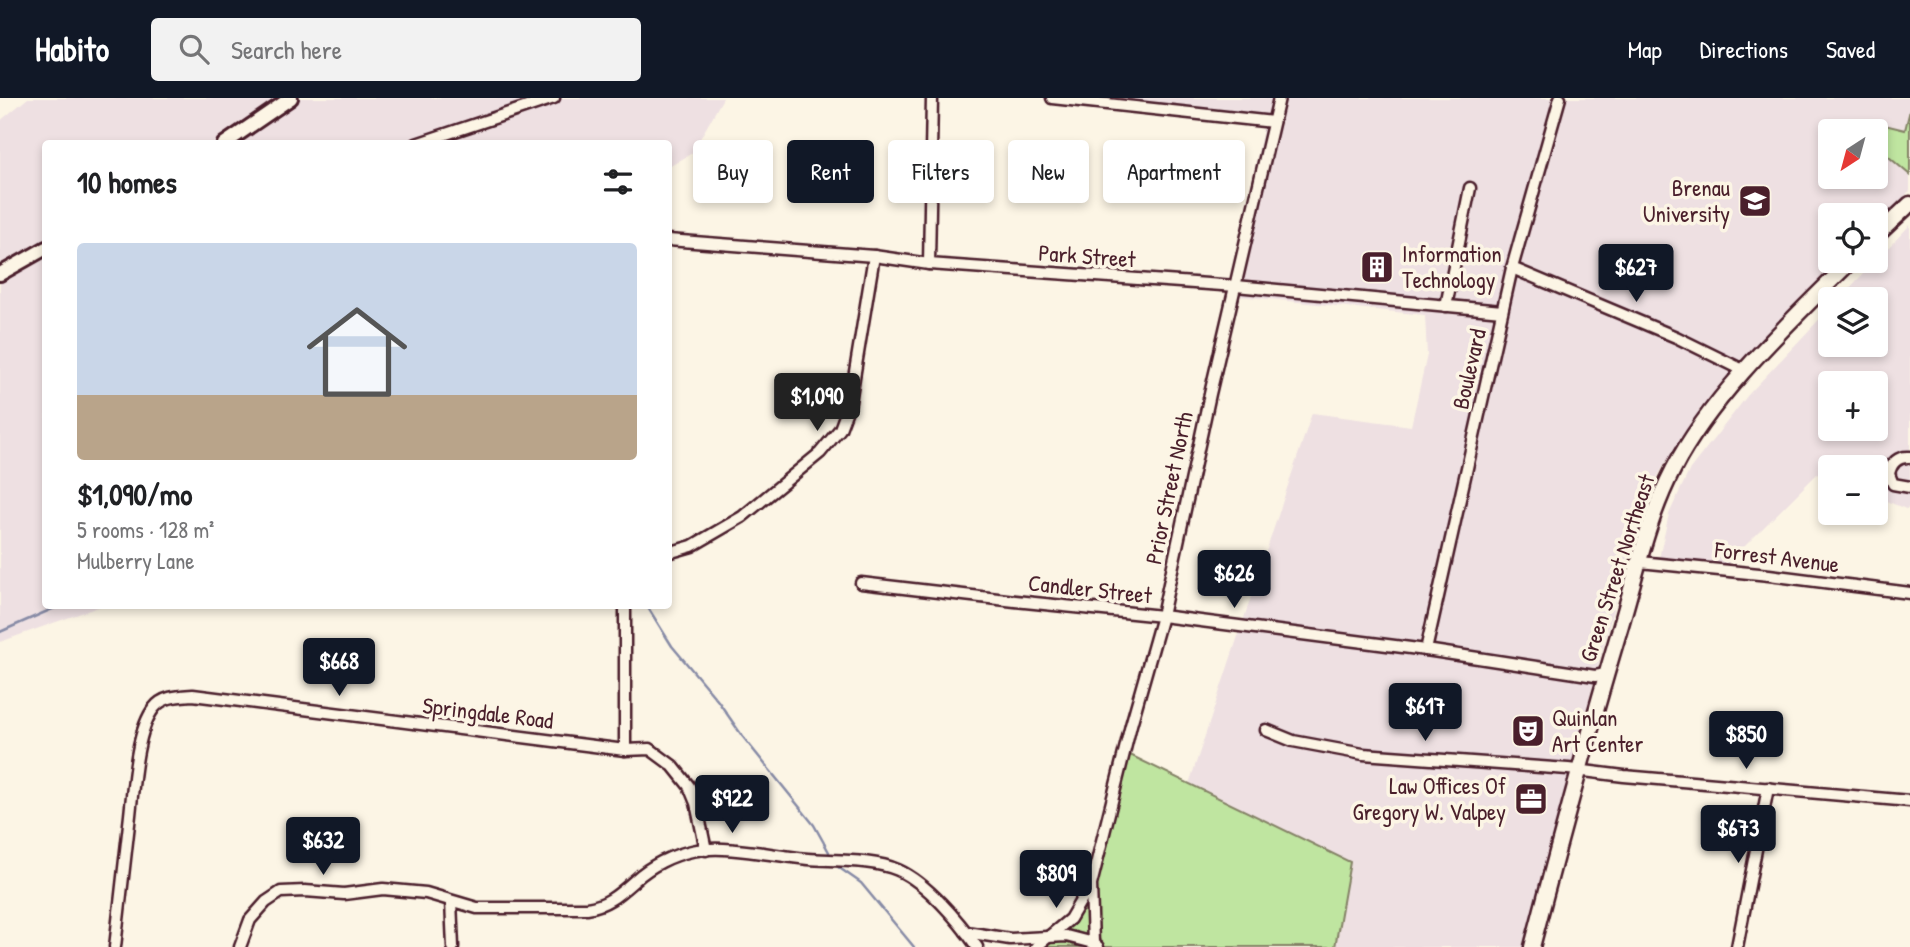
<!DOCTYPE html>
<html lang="en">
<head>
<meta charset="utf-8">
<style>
	body { margin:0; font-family:"Patrick Hand",sans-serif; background:#f2f2f2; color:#202124; height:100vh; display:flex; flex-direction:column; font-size:26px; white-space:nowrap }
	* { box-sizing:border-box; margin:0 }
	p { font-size:23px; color:#757577 }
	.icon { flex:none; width:38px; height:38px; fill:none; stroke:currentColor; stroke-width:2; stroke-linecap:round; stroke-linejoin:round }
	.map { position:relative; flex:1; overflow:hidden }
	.details { position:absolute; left:42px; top:42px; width:630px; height:469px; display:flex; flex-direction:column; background:#fff; border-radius:7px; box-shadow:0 4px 10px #0003 }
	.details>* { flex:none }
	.hud { position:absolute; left:693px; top:42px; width:665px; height:63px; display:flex; gap:14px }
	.needle { width:46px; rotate:216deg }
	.fabs { position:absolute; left:1818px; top:21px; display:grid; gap:14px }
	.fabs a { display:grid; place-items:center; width:70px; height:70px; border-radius:7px; background:#fff; box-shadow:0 4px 10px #0003; font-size:35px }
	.price { position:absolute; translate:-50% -60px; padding:0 16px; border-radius:7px; background:#111827; color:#fff; font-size:23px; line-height:46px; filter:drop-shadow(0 2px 4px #0008) }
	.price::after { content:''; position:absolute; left:50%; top:42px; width:21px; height:16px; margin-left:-10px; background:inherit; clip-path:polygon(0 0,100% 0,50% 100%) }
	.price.active { background:#222; color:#fff }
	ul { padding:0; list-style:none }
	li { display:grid; align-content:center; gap:14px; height:371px; padding:0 35px }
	li span { display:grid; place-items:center; height:217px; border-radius:7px; color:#555 }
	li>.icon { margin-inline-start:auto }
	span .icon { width:126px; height:126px; fill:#fffc; stroke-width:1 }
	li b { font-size:30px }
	h2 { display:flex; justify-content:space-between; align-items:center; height:84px; padding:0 35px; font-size:30px }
	.chip { padding:0 24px; border-radius:7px; background:#fff; box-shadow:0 4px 10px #0003; font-size:24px; line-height:63px }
	.chip.active { background:#111827; color:#fff }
	header { display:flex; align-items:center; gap:42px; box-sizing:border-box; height:98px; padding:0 35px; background:#111827; color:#fff }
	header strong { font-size:33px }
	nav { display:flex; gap:38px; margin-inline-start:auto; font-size:24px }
	.search { width:490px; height:63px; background:#f2f2f2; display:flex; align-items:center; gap:18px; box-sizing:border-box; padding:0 24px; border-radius:7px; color:#757577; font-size:26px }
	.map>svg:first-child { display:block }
	.built { fill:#eee0e2; fill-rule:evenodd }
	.green { fill:#bfe5a0; stroke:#848266; stroke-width:2 }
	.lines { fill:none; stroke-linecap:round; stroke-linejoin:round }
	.stream { stroke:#878ba6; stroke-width:2.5 }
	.minor-casing { stroke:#4a1f2b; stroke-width:15 }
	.major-casing { stroke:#4a1f2b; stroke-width:18 }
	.highway-casing { stroke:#4a1f2b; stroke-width:19 }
	.minor { stroke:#fcf5e5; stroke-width:10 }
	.major { stroke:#fcf5e5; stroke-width:12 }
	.highway { stroke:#fcf5e5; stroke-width:14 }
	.labels { text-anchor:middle; stroke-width:7; stroke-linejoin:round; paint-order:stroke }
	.poi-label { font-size:23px; fill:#4a1f2b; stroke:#fcf5e5; text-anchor:end }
	.street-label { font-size:23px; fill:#4a1f2b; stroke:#fcf5e5 }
</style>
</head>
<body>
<header>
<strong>Habito</strong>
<div class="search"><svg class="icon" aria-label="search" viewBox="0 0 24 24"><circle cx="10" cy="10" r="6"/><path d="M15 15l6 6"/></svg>Search here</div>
<nav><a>Map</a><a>Directions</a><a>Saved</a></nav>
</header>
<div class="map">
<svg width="1910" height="849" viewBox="0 0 1910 849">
	<rect width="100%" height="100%" fill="#fcf5e5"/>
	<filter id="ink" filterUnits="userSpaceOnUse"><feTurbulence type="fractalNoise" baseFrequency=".0143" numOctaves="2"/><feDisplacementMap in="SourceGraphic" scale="14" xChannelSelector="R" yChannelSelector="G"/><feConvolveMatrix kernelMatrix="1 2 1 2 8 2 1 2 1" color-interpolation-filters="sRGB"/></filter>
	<g filter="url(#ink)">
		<g class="built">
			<path d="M 28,0 L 723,0 L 692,55 L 669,69 L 668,46 L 46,46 L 46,508 L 101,508 L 0,544 L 0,23 Z"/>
			<path d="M 1104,0 L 1910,0 L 1910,93 L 1876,127 L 1876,117 L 1830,117 L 1830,163 L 1840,163 L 1769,234 L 1708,304 L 1666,364 L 1645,401 L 1633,437 L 1570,674 L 1547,782 L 1525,849 L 1335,849 L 1350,764 L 1189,686 L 1312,315 L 1411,328 L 1427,257 L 1425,217 L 1229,197 L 1265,21 ZM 1830,33 L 1876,33 L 1876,79 L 1830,79 Z"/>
			<path d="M 1910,127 L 1910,410 L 1906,411 L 1876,399 L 1876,369 L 1830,369 L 1830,381 L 1817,376 L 1726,467 L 1659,460 L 1669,416 L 1690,371 L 1748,297 L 1830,210 L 1830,247 L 1876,247 L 1876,201 L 1839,201 ZM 1830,285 L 1876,285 L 1876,331 L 1830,331 Z"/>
		</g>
		<g class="green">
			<path d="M 1910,12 L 1910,77 L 1876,48 L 1876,34 L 1885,27 L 1905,32 Z"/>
			<path d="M 1124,654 L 1350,764 L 1335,849 L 1044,849 L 1074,826 Z"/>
		</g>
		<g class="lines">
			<g class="stream">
				<path d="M 647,508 L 672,548 L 718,603 L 743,639 L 814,727 L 829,754"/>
				<path d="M 0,534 L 59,508"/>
				<path d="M 838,769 L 861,785 L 914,849"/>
			</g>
			<defs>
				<g id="minor">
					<path d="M 1052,0 L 1273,24"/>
					<path d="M 416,46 L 554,0"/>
					<path d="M 668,142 L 874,158 L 929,166 L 1236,188 L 1502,213"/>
					<path d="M 929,166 L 932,0"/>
					<path d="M 1512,170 L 1676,239 L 1745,273"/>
					<path d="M 1446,208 L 1470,90"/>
					<path d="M 1910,359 C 1898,358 1891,365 1889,376 L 1893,386 L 1910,389"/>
					<path d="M 668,455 L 692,448 L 742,419 L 820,355 L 840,331 L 850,304 L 874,158"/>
					<path d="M 1640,464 L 1769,477 L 1910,495"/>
					<path d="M 861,485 L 1015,503 L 1162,518 L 1426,552 L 1595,578 L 1606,576"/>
					<path d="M 1426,552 L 1512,170 L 1560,0"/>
					<path d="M 1266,632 L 1293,643 L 1363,656 L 1568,671 L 1624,678 L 1910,703"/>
					<path d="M 625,652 L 625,508"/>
					<path d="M 451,803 L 453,849"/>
					<path d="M 966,834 L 1010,841 L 1066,838 L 1093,845"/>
					<path d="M 115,849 C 120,808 124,767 129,726 C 133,695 135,634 154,610 C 163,598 179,598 193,597 L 625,652 L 650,651 L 673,668 L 689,688 L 696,705 L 706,752"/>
					<path d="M 240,849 L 250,822 L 266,804 L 281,794 L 305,793 L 344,796 L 383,791 L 426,795 L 477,810 L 587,810 C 608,807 620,795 635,782 C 650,768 672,757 692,753 C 726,746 773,758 808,761 C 834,763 874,761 898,772 C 927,785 959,823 977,849"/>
					<path d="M 1036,849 L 1070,821 L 1090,787"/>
					<path d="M 1098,849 L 1093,845 L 1091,787 L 1131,627 L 1162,518 L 1210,296 L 1279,0"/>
					<path d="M 1737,849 L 1768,690"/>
				</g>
				<g id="major">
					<path d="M 224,46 L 291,0"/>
					<path d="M 0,176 L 46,150"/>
				</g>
				<g id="highway">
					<path d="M 1876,138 L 1910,106"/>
					<path d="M 1532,849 C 1560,741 1589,634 1621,527 C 1636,476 1648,420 1673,372 C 1712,296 1791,223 1851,163"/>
				</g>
			</defs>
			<use href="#minor" class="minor-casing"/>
			<use href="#major" class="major-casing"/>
			<use href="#highway" class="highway-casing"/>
			<use href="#minor" class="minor"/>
			<use href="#major" class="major"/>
			<use href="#highway" class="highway"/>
		</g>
	</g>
	<defs>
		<symbol id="university-square" viewBox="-11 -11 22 22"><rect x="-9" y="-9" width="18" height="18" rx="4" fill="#4a1f2b" stroke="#fcf5e5"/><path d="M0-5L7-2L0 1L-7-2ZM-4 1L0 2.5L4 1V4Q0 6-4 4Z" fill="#fff"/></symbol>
		<symbol id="building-square" viewBox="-11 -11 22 22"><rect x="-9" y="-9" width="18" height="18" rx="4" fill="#4a1f2b" stroke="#fcf5e5"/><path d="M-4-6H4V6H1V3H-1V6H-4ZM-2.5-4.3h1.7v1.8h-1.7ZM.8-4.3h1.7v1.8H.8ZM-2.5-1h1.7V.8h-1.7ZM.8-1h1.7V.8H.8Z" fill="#fff"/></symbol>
		<symbol id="theatre-square" viewBox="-11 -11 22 22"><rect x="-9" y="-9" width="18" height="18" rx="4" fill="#4a1f2b" stroke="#fcf5e5"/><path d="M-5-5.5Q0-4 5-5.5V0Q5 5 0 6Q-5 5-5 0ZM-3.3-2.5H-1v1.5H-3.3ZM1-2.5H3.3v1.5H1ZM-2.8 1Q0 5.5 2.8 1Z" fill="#fff"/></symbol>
		<symbol id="office-square" viewBox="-11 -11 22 22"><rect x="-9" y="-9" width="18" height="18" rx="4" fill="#4a1f2b" stroke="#fcf5e5"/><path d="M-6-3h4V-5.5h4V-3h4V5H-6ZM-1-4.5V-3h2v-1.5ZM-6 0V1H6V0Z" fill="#fff"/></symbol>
	</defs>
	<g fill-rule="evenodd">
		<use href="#university-square" x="1736" y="84" width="38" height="38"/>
		<use href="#building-square" x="1358" y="150" width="38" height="38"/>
		<use href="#theatre-square" x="1509" y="614" width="38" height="38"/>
		<use href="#office-square" x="1512" y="682" width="38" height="38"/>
	</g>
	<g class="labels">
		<g class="poi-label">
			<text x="1730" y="98">Brenau<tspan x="1730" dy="26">University</tspan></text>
			<text x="1402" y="164" text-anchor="start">Information<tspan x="1402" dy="26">Technology</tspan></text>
			<text x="1552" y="628" text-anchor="start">Quinlan<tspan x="1552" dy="26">Art Center</tspan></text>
			<text x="1506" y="696">Law Offices Of<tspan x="1506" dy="26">Gregory W. Valpey</tspan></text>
		</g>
		<g class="street-label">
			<text transform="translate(1087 158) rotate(4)" y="8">Park Street</text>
			<text transform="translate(1469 271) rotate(-77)" y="8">Boulevard</text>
			<text transform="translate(1169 390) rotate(-78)" y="8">Prior Street North</text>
			<text transform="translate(1777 459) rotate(7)" y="8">Forrest Avenue</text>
			<text transform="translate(1617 470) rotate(-72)" y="8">Green Street Northeast</text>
			<text transform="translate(1090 491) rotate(6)" y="8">Candler Street</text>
			<text transform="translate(488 615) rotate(7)" y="8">Springdale Road</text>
		</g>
	</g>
</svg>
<div class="fabs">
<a><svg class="needle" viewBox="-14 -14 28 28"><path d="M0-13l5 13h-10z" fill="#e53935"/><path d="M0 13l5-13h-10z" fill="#757577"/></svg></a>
<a><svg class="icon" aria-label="locate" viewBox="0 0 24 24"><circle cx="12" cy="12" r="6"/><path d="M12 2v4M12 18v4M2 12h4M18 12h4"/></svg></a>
<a><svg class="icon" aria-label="layers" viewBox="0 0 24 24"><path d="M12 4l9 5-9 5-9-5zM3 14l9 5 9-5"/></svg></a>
<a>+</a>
<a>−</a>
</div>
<b class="price" style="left:1636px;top:206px">$627</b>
<b class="price active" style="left:817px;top:335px">$1,090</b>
<b class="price" style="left:1234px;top:512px">$626</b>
<b class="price" style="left:339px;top:600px">$668</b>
<b class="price" style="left:1425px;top:645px">$617</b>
<b class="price" style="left:1746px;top:673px">$850</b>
<b class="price" style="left:732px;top:737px">$922</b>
<b class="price" style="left:1738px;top:767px">$673</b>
<b class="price" style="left:323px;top:779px">$632</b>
<b class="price" style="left:1056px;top:812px">$809</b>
<div class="hud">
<a class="chip">Buy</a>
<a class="chip active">Rent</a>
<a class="chip">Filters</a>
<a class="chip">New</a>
<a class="chip">Apartment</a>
</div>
<section class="details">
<h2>10 homes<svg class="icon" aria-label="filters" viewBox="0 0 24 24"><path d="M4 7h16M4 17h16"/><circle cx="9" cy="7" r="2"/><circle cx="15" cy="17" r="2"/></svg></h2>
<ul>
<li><span style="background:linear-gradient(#c9d6e8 70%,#b9a48a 0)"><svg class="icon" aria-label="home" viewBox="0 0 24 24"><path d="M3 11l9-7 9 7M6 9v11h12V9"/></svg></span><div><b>$1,090/mo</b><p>5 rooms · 128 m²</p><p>Mulberry Lane</p></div></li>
</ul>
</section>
</div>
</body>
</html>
